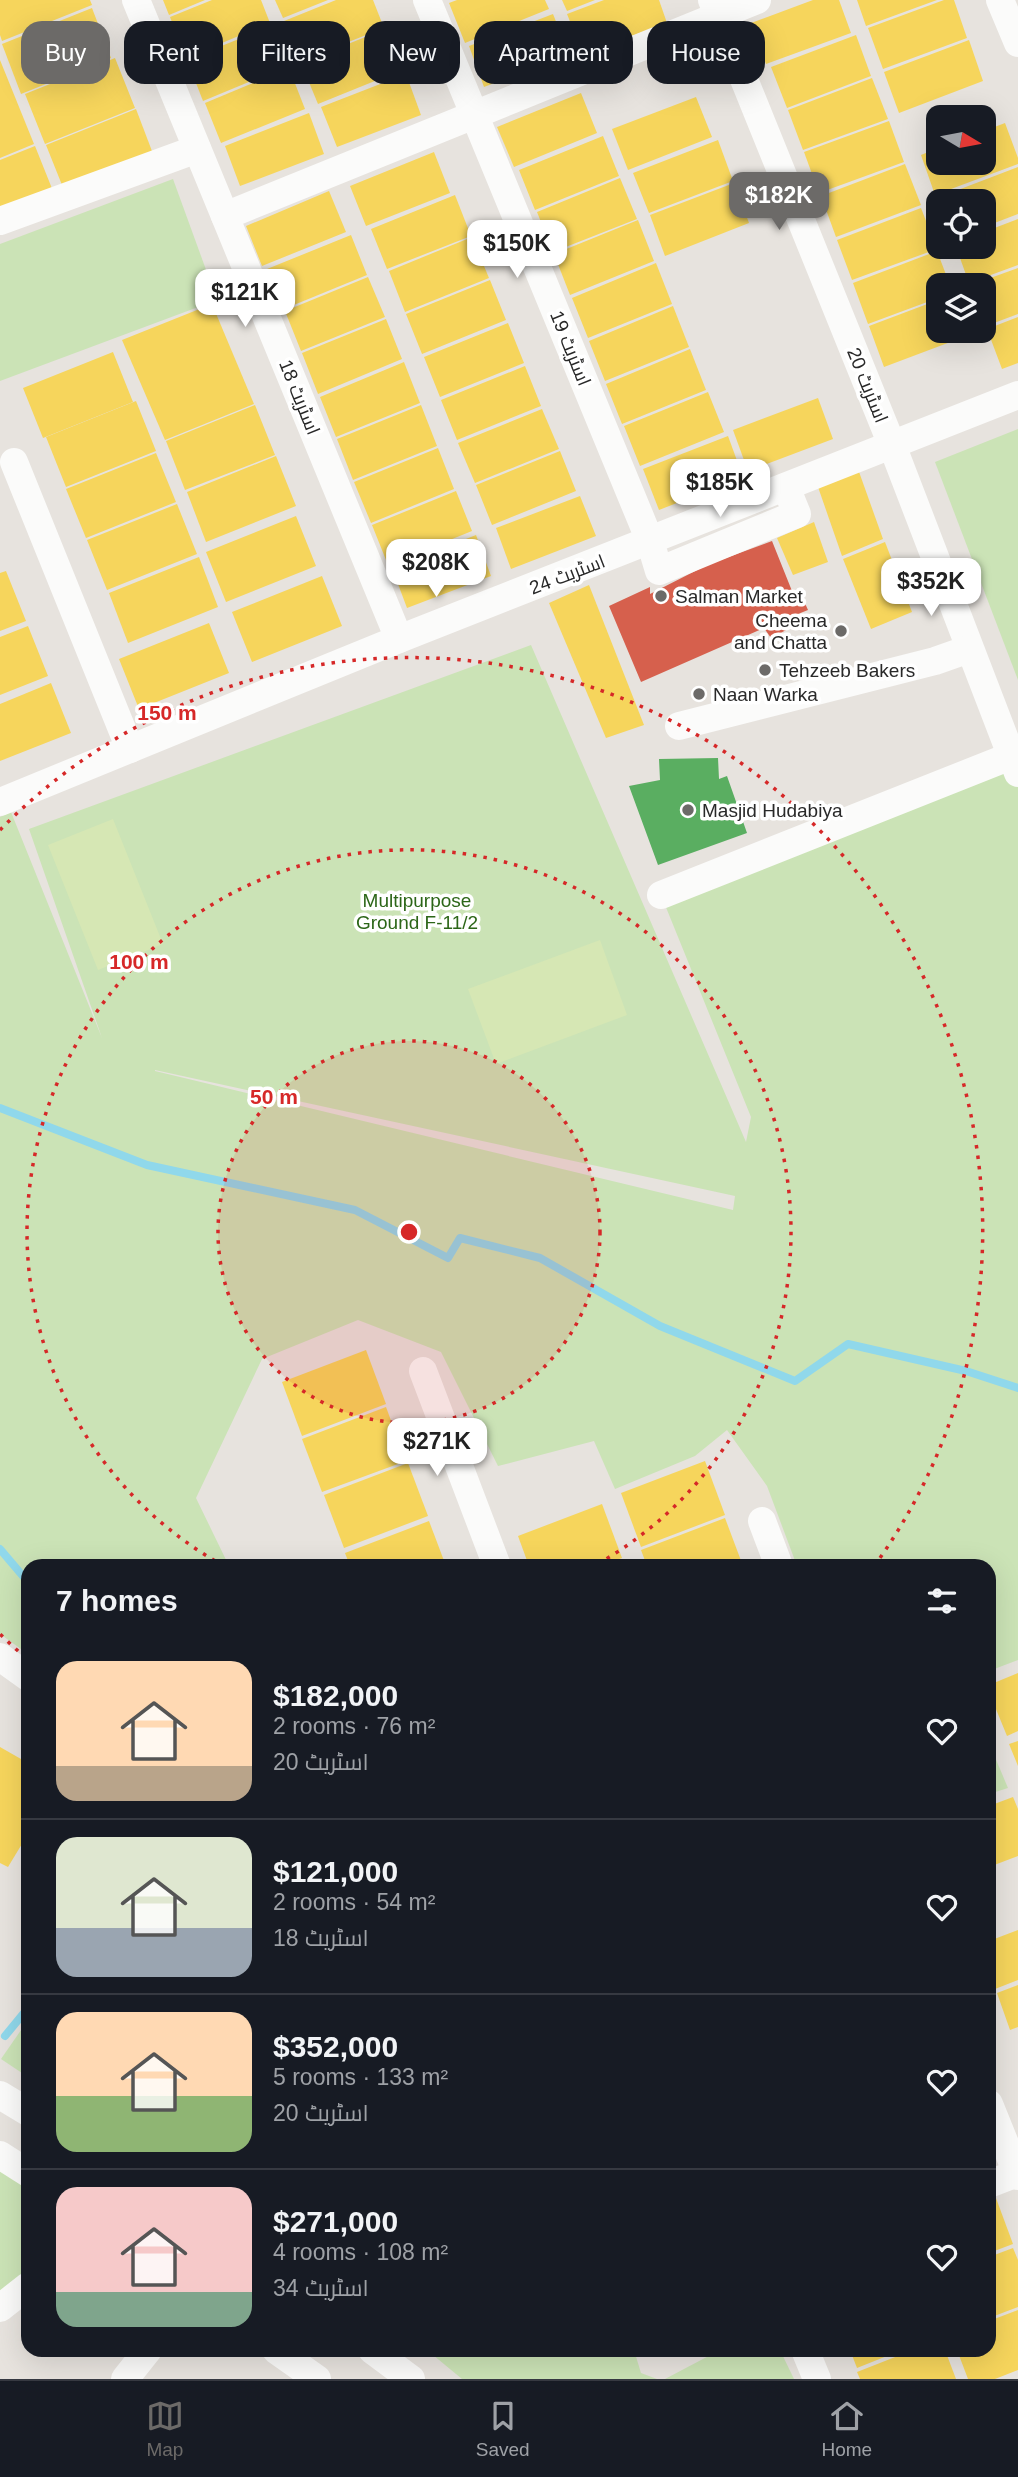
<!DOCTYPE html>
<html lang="en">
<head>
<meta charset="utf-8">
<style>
	body { margin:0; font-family:Arial,Cairo,sans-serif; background:#242831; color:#f1f3f6; height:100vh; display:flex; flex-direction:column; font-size:26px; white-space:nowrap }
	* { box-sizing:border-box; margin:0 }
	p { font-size:23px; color:#9ea1a6 }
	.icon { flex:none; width:38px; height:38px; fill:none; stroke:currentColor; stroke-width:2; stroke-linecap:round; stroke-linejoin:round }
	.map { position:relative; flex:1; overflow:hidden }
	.panel { position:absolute; left:21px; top:1559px; width:975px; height:798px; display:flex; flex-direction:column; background:#171b24; border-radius:21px; box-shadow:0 7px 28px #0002 }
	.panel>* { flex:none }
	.top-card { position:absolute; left:21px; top:21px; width:976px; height:63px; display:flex; gap:14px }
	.needle { width:46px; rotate:100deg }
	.controls { position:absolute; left:926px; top:105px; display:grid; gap:14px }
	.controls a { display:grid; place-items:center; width:70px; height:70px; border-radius:14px; background:#171b24; box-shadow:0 7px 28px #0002; font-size:35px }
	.price { position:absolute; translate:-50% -60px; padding:0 16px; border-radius:14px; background:#fff; color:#222; font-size:23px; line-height:46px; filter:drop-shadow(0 2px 4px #0008) }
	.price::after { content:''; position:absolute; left:50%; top:42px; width:21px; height:16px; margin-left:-10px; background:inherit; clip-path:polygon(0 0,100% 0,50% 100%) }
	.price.current { background:#6c6a68; color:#fff }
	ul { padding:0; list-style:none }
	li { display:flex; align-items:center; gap:21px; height:175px; padding:0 35px }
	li+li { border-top:2px solid #363941 }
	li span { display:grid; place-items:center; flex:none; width:196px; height:140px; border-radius:21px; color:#555 }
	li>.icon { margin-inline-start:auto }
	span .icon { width:84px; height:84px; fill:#fffc; stroke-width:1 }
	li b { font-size:30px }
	h2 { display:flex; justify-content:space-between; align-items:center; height:84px; padding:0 35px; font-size:30px }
	.tag { padding:0 24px; border-radius:21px; background:#171b24; box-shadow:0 7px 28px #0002; font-size:24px; line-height:63px }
	.tag.current { background:#6c6a68; color:#fff }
	.tab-bar { display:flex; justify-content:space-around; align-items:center; height:98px; border-top:2px solid #363941; background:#171b24; font-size:19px; color:#9ea1a6 }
	.tab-bar a { display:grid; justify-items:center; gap:4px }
	.tab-bar .current { color:#6c6a68 }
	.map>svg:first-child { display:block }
	.green { fill:#cbe3b6; fill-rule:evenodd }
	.pitch { fill:#d6e7b4 }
	.homes { fill:#f6d55c }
	.shops { fill:#d6604d }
	.public { fill:#5aae61 }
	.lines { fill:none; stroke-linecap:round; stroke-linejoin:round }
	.stream { stroke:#90d8eb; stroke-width:8 }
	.minor { stroke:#fbfbfa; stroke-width:28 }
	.ring { fill:none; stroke:#d62828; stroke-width:3.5; stroke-dasharray:3.5 7 }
	.poi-dot { fill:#6c6a68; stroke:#fff; stroke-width:2.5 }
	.labels { text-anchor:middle; stroke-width:7; stroke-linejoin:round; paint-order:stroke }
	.street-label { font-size:19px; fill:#292929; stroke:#fff }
	.poi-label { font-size:19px; fill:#292929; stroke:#fff; text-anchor:start }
	.park-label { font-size:19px; fill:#2c6618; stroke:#fff }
	.centre { fill:#d62828; stroke:#fff; stroke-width:3.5 }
	.ring-label { font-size:21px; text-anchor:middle; font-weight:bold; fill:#d62828; stroke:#fff; stroke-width:7; stroke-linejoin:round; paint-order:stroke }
</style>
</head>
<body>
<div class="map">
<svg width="1018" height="2379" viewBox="0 0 1018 2379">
	<rect width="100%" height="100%" fill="#e7e3de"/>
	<g class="green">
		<path d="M 173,179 L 217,300 L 0,381 L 0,244 Z"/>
		<path d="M 1018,429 L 1018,680 L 935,462 Z"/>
		<path d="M 531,645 L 746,1142 L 751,1117 L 661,895 L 1011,756 L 1018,772 L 1018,1660 L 989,1671 L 989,1566 L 797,1566 L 767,1486 L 727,1430 L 695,1456 L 615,1489 L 594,1441 L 498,1466 L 441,1352 L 358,1320 L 262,1359 L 196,1498 L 229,1566 L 28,1566 L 28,1654 L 0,1634 L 0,817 L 11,812 L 102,1038 L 29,829 ZM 155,1070 L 735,1196 L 733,1210 L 155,1071 Z"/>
		<path d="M 989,1743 L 1008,1788 L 989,1794 Z"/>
		<path d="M 28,2020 L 28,2077 L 1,2059 Z"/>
		<path d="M 0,2169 L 28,2184 L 28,2281 L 0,2300 Z"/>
		<path d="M 427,2350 L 634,2350 L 641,2373 L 657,2379 L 462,2379 Z"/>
		<path d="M 720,2350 L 780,2350 L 794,2379 L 665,2379 Z"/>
	</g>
	<g class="pitch">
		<path d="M 113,819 L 163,944 L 98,970 L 48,845 Z"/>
		<path d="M 600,940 L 627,1015 L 496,1064 L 468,989 Z"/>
	</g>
	<g class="homes">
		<path d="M 0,0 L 90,0 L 92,5 L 2,41 L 0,35 Z"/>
		<path d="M 163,0 L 205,0 L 169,15 Z"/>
		<path d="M 212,0 L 261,0 L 270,23 L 186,58 L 170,17 Z"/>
		<path d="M 275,0 L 328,0 L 283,18 Z"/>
		<path d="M 336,0 L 373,0 L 384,28 L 300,61 L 284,21 Z"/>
		<path d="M 457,0 L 545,0 L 549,9 L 465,43 L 449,3 Z"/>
		<path d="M 562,0 L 595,0 L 567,11 Z"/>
		<path d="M 604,0 L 659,0 L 667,23 L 583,54 L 567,14 Z"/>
		<path d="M 813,0 L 839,0 L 851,33 L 766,64 L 751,23 Z"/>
		<path d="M 857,0 L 937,0 L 866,26 Z"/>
		<path d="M 944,0 L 954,0 L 967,38 L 883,69 L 868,28 Z"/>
		<path d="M 92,8 L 111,58 L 21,94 L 2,44 Z"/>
		<path d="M 553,14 L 569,54 L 484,87 L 469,46 Z"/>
		<path d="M 271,26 L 287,66 L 203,101 L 187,60 Z"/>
		<path d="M 385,29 L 402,70 L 318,104 L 301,63 Z"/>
		<path d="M 856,35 L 871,76 L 787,108 L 771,67 Z"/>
		<path d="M 969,40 L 983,81 L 899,113 L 884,72 Z"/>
		<path d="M 115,58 L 135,108 L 45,144 L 25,94 Z"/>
		<path d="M 0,60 L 34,144 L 0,158 Z"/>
		<path d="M 289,68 L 305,109 L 221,143 L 205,103 Z"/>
		<path d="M 406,74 L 421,115 L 337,147 L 321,107 Z"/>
		<path d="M 872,78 L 888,119 L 803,150 L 788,110 Z"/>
		<path d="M 581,93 L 597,133 L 514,167 L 497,127 Z"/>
		<path d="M 696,97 L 712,137 L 628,170 L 612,129 Z"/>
		<path d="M 136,109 L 155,159 L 66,195 L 46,145 Z"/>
		<path d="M 309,113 L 324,154 L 240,186 L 225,146 Z"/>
		<path d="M 889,121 L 904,162 L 819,193 L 804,152 Z"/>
		<path d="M 1005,123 L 1018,158 L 1018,164 L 935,195 L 921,155 L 938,148 L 938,163 L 984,163 L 984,131 Z"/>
		<path d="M 603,136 L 619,176 L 535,210 L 519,170 Z"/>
		<path d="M 718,140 L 733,181 L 649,213 L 633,173 Z"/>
		<path d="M 35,146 L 55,196 L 0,218 L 0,160 Z"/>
		<path d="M 434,152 L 450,193 L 366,226 L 350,186 Z"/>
		<path d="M 905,164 L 921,205 L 836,237 L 821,196 Z"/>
		<path d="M 1018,167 L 1018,214 L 984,227 L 984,201 L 938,201 L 937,198 Z"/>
		<path d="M 620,178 L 637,219 L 553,252 L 537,212 Z"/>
		<path d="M 734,183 L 749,223 L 665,256 L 650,215 Z"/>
		<path d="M 329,191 L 346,232 L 262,266 L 246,226 Z"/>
		<path d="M 455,195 L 471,236 L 387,269 L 371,229 Z"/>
		<path d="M 921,208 L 937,249 L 852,280 L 837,240 Z"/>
		<path d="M 1018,219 L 1018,265 L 969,283 L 956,247 L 984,247 L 984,232 Z"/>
		<path d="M 638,220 L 654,261 L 570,295 L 554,254 Z"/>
		<path d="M 351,235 L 367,275 L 284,309 L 267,269 Z"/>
		<path d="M 472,237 L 489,278 L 405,312 L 389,271 Z"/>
		<path d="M 937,251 L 950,285 L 938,285 L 938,298 L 868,324 L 853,283 Z"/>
		<path d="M 656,263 L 672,304 L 588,338 L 572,298 Z"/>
		<path d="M 1018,268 L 1018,314 L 986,326 L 984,320 L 984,285 L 971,285 Z"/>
		<path d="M 368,277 L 385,317 L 301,351 L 285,311 Z"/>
		<path d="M 490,280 L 506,320 L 422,354 L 406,314 Z"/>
		<path d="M 938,300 L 938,331 L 967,331 L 969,335 L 884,367 L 869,326 Z"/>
		<path d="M 212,304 L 254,404 L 165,440 L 122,340 Z"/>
		<path d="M 673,306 L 689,347 L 605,381 L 589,341 Z"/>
		<path d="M 1018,317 L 1018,363 L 1002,369 L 987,329 Z"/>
		<path d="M 386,319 L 402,359 L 318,394 L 302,353 Z"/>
		<path d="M 508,323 L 524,363 L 440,397 L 424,357 Z"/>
		<path d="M 690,349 L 706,390 L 622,424 L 606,384 Z"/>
		<path d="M 113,352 L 133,402 L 43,438 L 23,388 Z"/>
		<path d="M 404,362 L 420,403 L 336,437 L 320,397 Z"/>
		<path d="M 525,366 L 541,406 L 457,440 L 441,400 Z"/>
		<path d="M 708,392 L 724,432 L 640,466 L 624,426 Z"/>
		<path d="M 818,398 L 833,439 L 748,471 L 733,430 Z"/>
		<path d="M 136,401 L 156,451 L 66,487 L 46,437 Z"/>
		<path d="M 255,405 L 275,455 L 185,490 L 166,441 Z"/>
		<path d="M 421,405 L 437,446 L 353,480 L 337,439 Z"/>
		<path d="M 542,409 L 559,449 L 475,483 L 458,443 Z"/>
		<path d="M 728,436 L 743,477 L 659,510 L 643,469 Z"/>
		<path d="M 438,448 L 454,489 L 371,523 L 354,482 Z"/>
		<path d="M 560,451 L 576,491 L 492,525 L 476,485 Z"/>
		<path d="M 156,453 L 176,502 L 86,538 L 66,489 Z"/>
		<path d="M 276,456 L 296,506 L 206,542 L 187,492 Z"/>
		<path d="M 858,469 L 883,539 L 842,556 L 818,487 Z"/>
		<path d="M 456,491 L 472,531 L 388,565 L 372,525 Z"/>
		<path d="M 580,496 L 596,536 L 511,569 L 496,528 Z"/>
		<path d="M 177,504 L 197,554 L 107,590 L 87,540 Z"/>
		<path d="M 296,516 L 316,566 L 226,602 L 206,552 Z"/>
		<path d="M 814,522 L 828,562 L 793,575 L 777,538 Z"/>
		<path d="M 476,535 L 491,576 L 407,608 L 392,568 Z"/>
		<path d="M 885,542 L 912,612 L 871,629 L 843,559 Z"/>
		<path d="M 199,557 L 218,607 L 128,643 L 109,593 Z"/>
		<path d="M 6,571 L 26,621 L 0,631 L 0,573 Z"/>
		<path d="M 322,576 L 342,626 L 252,662 L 232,612 Z"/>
		<path d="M 589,585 L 644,725 L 606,738 L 549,603 Z"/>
		<path d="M 209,623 L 229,673 L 139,709 L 119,659 Z"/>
		<path d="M 28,626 L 48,676 L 0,695 L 0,637 Z"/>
		<path d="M 51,683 L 71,733 L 0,761 L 0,704 Z"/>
		<path d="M 366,1350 L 386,1404 L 302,1436 L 282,1382 Z"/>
		<path d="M 386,1407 L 406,1461 L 322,1492 L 302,1439 Z"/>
		<path d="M 705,1461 L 725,1515 L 641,1547 L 621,1493 Z"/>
		<path d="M 408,1463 L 428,1516 L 344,1548 L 324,1495 Z"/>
		<path d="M 602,1504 L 622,1558 L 599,1566 L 529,1566 L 518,1536 Z"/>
		<path d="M 725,1518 L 743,1566 L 647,1566 L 641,1550 Z"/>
		<path d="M 429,1521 L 446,1566 L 350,1566 L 345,1553 Z"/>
		<path d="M 1018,1673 L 1018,1731 L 1007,1736 L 989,1692 L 989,1685 Z"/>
		<path d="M 1018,1741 L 1018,1766 L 1009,1744 Z"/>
		<path d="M 0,1747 L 28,1763 L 28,1834 L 8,1867 L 0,1863 Z"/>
		<path d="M 1013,1797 L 1018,1809 L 1018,1856 L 989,1867 L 989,1806 Z"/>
		<path d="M 1018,1930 L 1018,1980 L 995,1989 L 989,1971 L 989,1941 Z"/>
		<path d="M 1018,1985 L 1018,2027 L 1010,2030 L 997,1993 Z"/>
		<path d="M 993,2190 L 1013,2244 L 989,2253 L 989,2192 Z"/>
		<path d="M 1013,2248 L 1018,2260 L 1018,2307 L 989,2318 L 989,2257 Z"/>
		<path d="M 1018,2310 L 1018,2370 L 995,2379 L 968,2379 L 957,2350 L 989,2350 L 989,2321 Z"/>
		<path d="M 850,2350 L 902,2350 L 857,2368 Z"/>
		<path d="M 913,2350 L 945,2350 L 956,2379 L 860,2379 L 857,2372 Z"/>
	</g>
	<path class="shops" d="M 772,541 L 792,591 L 800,592 L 808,610 L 788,618 L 790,628 L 771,638 L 764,628 L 641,682 L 609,606 L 650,587 L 650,594 L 707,565 Z"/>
	<path class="public" d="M 718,758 L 719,779 L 727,776 L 747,833 L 658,865 L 629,786 L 660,780 L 659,759 Z"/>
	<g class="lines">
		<g class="stream">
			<path d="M 0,1108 L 147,1165 L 355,1210 L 448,1258 L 460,1238 L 540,1258 L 660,1326 L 795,1381 L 848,1344 L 966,1371 L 1018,1388"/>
			<path d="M 0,1549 L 28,1582"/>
			<path d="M 5,2036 L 28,2008"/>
		</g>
		<g class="minor">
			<path d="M 136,0 L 399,639"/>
			<path d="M 427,0 L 650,541 L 659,571 L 797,514 L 786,487"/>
			<path d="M 712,0 L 892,445 L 1018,773"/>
			<path d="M 1000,0 L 1018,43"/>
			<path d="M 225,216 L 757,0"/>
			<path d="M 0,221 L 197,149"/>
			<path d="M 14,462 L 130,749"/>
			<path d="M 679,726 L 935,661 L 969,649"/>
			<path d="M 0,802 L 399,639 L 1018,395"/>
			<path d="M 661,895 L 1011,756"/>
			<path d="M 423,1371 L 497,1566"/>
			<path d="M 762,1521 L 779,1566"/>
			<path d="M 0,1657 L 28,1677"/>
			<path d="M 0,2095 L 28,2112"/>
			<path d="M 989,2104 L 1018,2176"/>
			<path d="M 0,2155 L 28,2173"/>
			<path d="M 989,2184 L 1017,2173"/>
			<path d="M 0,2308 L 28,2286"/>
			<path d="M 276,2350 L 317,2379"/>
			<path d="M 372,2350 L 411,2379"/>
			<path d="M 805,2350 L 817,2379"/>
			<path d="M 125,2379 L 148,2350"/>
		</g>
	</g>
	<circle cx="409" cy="1232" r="191" fill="#d62828" fill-opacity=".12"/>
	<g class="ring">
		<circle cx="409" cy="1232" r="191"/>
		<path d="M224 1566A382 382 0 1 1 594 1566"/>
		<path d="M26 1658A573 573 0 0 1 0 1634M0 830A573 573 0 0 1 875 1565"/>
	</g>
	<g class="poi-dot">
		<circle cx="661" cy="596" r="7"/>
		<circle cx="841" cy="631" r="7"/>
		<circle cx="765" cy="670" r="7"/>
		<circle cx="699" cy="694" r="7"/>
		<circle cx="688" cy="810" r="7"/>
	</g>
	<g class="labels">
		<g class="street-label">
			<text transform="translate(571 348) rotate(68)" y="7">اسٹریٹ 19</text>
			<text transform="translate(868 385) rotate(68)" y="7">اسٹریٹ 20</text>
			<text transform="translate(300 397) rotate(68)" y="7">اسٹریٹ 18</text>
			<text transform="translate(567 574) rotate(-21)" y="7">اسٹریٹ 24</text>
		</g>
		<g class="poi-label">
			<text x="675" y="603">Salman Market</text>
			<text x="827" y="627" text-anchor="end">Cheema<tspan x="827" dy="22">and Chatta</tspan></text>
			<text x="779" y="677">Tehzeeb Bakers</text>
			<text x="713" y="701">Naan Warka</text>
			<text x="702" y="817">Masjid Hudabiya</text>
		</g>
		<g class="park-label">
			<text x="417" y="907">Multipurpose<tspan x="417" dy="22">Ground F-11/2</tspan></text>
		</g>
	</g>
	<circle cx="409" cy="1232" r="10" class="centre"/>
	<g class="ring-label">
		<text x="167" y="720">150 m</text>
		<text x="139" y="969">100 m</text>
		<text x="274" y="1104">50 m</text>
	</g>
</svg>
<div class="controls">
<a><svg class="needle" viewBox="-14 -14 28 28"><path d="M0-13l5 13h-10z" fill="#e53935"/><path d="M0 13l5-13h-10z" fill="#9ea1a6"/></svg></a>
<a><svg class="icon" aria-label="locate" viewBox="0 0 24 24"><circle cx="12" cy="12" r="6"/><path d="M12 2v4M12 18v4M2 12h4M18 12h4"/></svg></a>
<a><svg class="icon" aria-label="layers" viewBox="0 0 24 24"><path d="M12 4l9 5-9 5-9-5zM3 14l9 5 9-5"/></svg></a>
</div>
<b class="price current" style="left:779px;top:232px">$182K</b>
<b class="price" style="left:517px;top:280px">$150K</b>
<b class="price" style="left:245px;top:329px">$121K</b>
<b class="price" style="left:720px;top:519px">$185K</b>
<b class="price" style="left:436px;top:599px">$208K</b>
<b class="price" style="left:931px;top:618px">$352K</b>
<b class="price" style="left:437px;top:1478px">$271K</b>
<div class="top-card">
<a class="tag current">Buy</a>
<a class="tag">Rent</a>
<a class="tag">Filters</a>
<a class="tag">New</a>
<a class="tag">Apartment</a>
<a class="tag">House</a>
</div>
<section class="panel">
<h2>7 homes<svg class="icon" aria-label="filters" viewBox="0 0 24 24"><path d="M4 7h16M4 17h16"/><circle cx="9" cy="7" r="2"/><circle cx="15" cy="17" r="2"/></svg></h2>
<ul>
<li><span style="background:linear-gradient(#ffd9b3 75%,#b9a48a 0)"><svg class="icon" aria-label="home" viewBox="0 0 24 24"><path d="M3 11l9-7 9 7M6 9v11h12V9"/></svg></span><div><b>$182,000</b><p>2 rooms · 76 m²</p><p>اسٹریٹ 20</p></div><svg class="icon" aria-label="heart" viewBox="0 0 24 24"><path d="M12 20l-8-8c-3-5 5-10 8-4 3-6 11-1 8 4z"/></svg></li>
<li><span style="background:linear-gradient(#dfe7d0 65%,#9aa5b1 0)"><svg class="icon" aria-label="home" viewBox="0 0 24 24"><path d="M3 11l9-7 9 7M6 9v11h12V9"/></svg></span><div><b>$121,000</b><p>2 rooms · 54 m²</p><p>اسٹریٹ 18</p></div><svg class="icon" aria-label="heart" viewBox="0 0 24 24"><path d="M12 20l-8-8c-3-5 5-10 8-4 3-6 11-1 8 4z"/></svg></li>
<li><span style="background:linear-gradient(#ffd9b3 60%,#8fb573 0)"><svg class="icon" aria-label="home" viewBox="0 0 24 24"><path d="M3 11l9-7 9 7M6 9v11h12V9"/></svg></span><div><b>$352,000</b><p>5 rooms · 133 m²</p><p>اسٹریٹ 20</p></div><svg class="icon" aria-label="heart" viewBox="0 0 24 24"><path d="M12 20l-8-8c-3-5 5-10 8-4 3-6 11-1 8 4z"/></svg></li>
<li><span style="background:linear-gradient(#f6c9c9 75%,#7fa58c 0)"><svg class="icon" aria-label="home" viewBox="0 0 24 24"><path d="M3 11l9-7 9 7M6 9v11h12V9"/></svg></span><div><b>$271,000</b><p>4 rooms · 108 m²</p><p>اسٹریٹ 34</p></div><svg class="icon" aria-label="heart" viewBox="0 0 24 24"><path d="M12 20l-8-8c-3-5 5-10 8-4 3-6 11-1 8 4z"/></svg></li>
</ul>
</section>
</div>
<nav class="tab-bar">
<a class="current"><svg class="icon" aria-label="map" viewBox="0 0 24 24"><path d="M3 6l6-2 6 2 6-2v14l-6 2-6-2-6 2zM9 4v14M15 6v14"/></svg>Map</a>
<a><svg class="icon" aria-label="saved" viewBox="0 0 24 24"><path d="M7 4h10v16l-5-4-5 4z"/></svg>Saved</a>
<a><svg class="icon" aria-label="home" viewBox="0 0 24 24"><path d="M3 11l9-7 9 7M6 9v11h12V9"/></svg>Home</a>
</nav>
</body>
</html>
